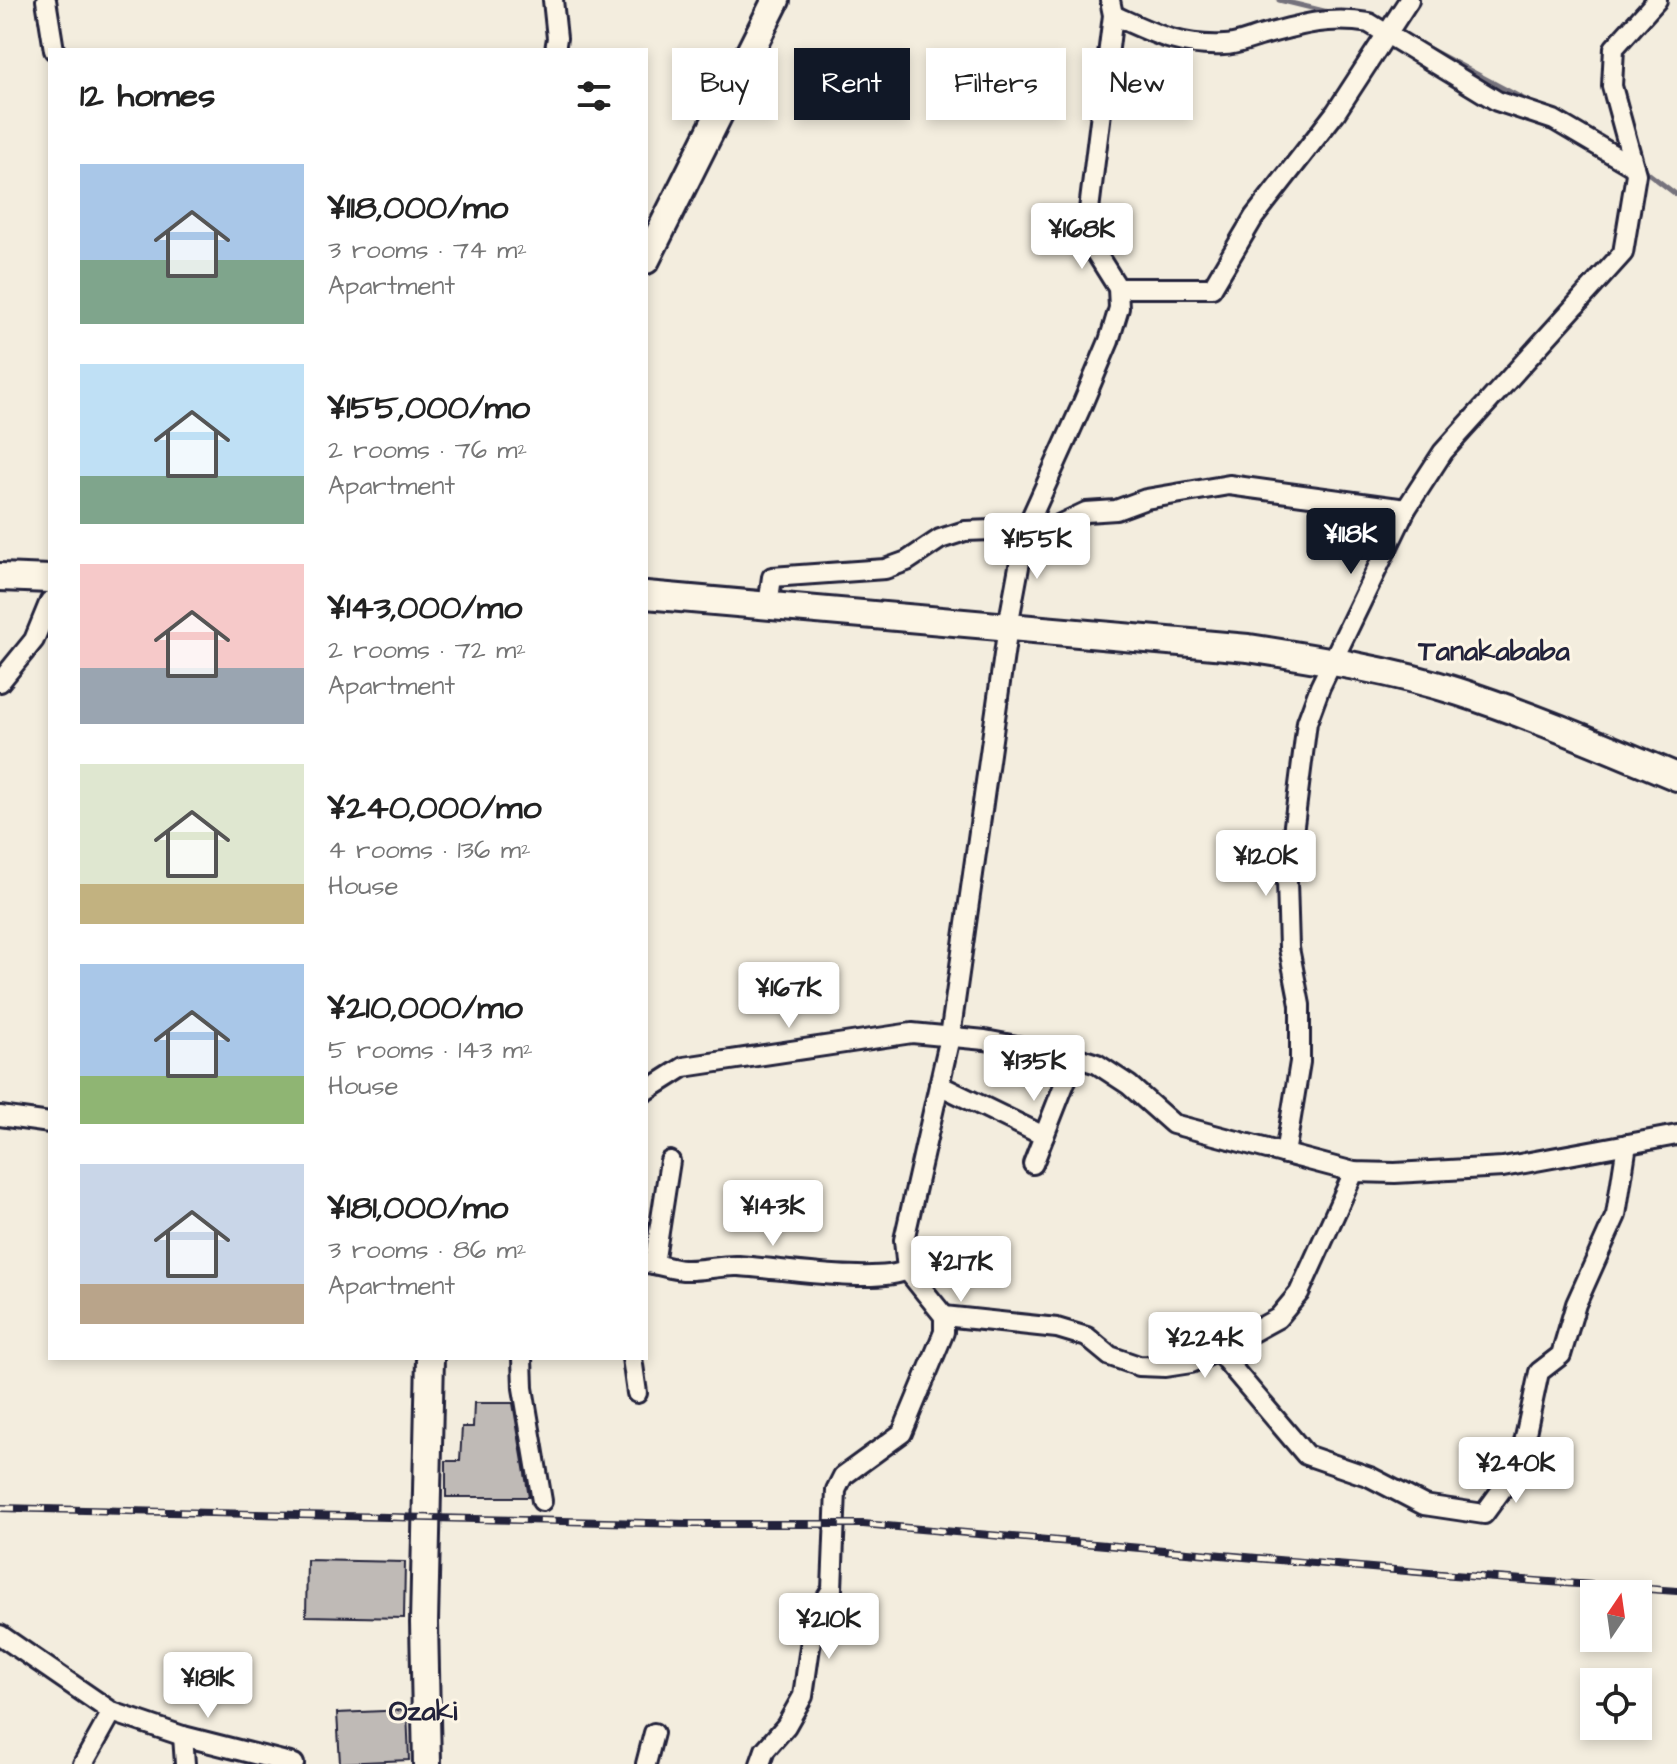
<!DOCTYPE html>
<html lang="en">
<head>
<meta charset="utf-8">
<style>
	body { margin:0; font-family:"Architects Daughter",sans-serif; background:#f2f2f2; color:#222; height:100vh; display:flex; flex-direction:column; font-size:30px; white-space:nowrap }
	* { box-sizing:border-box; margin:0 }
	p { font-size:26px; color:#767676 }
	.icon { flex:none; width:44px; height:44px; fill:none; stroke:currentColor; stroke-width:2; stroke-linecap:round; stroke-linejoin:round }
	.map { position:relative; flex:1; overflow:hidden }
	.drawer { position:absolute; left:48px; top:48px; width:600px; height:1312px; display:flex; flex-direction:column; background:#fff; border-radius:0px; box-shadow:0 4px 12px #0003 }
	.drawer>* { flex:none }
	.top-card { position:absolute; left:672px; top:48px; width:760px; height:72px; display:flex; gap:16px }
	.needle { width:52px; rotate:13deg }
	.controls { position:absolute; left:1580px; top:1580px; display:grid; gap:16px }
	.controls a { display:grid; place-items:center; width:72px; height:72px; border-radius:0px; background:#fff; box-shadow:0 4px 12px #0003; font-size:40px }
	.price { position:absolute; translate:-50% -68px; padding:0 18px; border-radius:8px; background:#fff; color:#222; font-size:26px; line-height:52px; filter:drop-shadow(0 2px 4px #0008) }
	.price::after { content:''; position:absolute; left:50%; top:48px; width:24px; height:18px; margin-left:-12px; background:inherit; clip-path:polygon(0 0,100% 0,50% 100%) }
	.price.selected { background:#111827; color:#fff }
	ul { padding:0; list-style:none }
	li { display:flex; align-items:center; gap:24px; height:200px; padding:0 32px }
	li span { display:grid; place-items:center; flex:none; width:224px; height:160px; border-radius:0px; color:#555 }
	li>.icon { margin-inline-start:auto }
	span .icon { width:96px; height:96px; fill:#fffc; stroke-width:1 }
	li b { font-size:34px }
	h2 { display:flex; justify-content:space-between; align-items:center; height:96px; padding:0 32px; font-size:34px }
	.pill { padding:0 28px; border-radius:0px; background:#fff; box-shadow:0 4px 12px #0003; font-size:28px; line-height:72px }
	.pill.selected { background:#111827; color:#fff }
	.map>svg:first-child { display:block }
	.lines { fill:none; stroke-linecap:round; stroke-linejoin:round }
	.stream { stroke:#75727b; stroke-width:5 }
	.building { fill:#bfbab6; stroke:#22223b; stroke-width:2 }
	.street-casing { stroke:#22223b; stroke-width:24 }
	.secondary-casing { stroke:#22223b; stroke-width:32 }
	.street { stroke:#fcf5e5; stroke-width:18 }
	.secondary { stroke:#fcf5e5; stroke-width:26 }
	.rail-casing { stroke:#22223b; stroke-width:8 }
	.rail { stroke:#fcf5e5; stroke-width:5; stroke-dasharray:15; stroke-linecap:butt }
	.labels { text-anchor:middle; stroke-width:6; stroke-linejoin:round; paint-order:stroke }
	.quarter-label { font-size:28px; font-weight:bold; fill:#22223b; stroke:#fcf5e5 }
</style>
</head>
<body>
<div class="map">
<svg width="1677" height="1764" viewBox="0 0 1677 1764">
	<rect width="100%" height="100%" fill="#f3edde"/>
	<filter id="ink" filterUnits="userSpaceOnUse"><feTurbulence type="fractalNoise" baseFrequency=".0125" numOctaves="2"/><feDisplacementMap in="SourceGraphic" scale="16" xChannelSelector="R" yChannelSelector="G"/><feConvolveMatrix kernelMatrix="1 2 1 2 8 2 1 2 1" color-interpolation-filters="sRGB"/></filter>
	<g filter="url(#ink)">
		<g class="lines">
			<g class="stream">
				<path d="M 1279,0 L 1332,13"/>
				<path d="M 1424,46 L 1535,105"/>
				<path d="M 1640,167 L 1677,195"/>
			</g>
		</g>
		<g class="building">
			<path d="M 474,1403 L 513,1403 L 529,1497 L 446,1497 L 446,1461 L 460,1461 L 462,1427 L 473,1427 Z"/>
			<path d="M 307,1560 L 405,1562 L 404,1618 L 306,1616 Z"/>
			<path d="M 407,1710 L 409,1760 L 340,1763 L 337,1713 Z"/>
		</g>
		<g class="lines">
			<defs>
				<g id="street">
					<path d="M 46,0 L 54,50"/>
					<path d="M 553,0 L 557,38 L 555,50"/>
					<path d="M 1113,15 C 1153,33 1178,47 1224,45 C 1236,45 1249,39 1260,36 C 1299,25 1328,16 1369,23 L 1497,101 L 1554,120 L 1634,167"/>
					<path d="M 1118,288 L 1212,288 L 1254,217 L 1336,112 L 1409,0"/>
					<path d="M 768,606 L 772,577 L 885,569 L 907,561 L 940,539 L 965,531 L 1052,528 L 1086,512 L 1116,510 L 1146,499 L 1229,485 L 1406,509"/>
					<path d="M 0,682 L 34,640 L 50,601"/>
					<path d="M 939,1085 L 1044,1136"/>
					<path d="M 646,1091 L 684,1067 L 912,1033 L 985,1040 L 1075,1057 L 1097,1064 L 1129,1085 L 1173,1124 L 1354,1172 L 1395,1173 L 1503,1167 L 1677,1135"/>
					<path d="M 0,1116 L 50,1123"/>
					<path d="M 1285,1154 L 1300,1062 L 1300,1005 L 1289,948 L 1287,881 L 1307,722 L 1320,687 L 1406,509 L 1443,452 L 1623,253 L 1636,174 L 1612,86 L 1614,48 L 1657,0"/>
					<path d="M 1033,1164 L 1075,1057"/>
					<path d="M 646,1263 C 658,1264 671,1269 683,1270 C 702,1271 720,1265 739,1266 C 777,1268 877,1285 907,1270"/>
					<path d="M 654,1264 L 670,1161"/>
					<path d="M 944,1316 L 1057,1328 L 1087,1337 L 1110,1356 L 1139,1366 L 1165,1367 L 1191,1363 L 1218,1351 L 1278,1318 L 1299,1293 L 1354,1172"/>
					<path d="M 1218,1351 L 1306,1455 L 1370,1477 L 1424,1505 L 1484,1514 L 1519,1466 L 1539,1372 L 1561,1355 L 1576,1304 L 1616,1215 L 1627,1144"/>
					<path d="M 522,1358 L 523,1388 L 542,1501"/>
					<path d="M 632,1358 L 637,1393"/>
					<path d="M 0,1635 L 112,1712 L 183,1736 L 294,1764"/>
					<path d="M 183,1736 L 185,1764"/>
					<path d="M 83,1764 L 112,1712"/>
					<path d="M 646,1764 L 654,1733"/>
					<path d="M 760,1764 L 765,1750 L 786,1726 L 803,1696 L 814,1619 L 832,1589 L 836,1490 L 843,1476 L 902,1433 L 944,1332 L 944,1316 L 907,1270 L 904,1240 L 950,1037 L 1008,626 L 1026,529 L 1082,405 L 1109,341 L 1119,308 L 1118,288 L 1091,245 L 1087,226 L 1113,15 L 1110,0"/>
				</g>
				<g id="secondary">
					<path d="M 646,260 L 776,0"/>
					<path d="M 0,577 L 50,579"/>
					<path d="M 646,595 L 1248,648 C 1319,659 1391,670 1459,692 C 1533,716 1605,747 1677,777"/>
					<path d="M 427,1764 L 424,1623 L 430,1358"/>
				</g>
			</defs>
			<use href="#street" class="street-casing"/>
			<use href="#secondary" class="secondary-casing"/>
			<use href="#street" class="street"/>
			<use href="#secondary" class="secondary"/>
			<defs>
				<path id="rail" d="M 0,1508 L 689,1524 L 863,1524 L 1453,1575 L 1677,1591"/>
			</defs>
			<use href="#rail" class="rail-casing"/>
			<use href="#rail" class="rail"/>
		</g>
	</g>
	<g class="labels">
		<g class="quarter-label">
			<text x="1494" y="660">Tanakababa</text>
			<text x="423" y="1720">Ozaki</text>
		</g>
	</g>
</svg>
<div class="controls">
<a><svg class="needle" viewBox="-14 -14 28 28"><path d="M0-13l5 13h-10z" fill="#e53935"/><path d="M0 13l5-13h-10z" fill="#767676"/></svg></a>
<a><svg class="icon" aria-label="locate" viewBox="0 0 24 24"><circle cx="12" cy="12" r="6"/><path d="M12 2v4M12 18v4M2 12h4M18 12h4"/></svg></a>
</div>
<b class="price" style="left:1082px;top:271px">¥168K</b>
<b class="price selected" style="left:1351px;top:576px">¥118K</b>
<b class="price" style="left:1037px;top:581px">¥155K</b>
<b class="price" style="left:1266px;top:898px">¥120K</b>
<b class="price" style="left:789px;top:1030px">¥167K</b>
<b class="price" style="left:1034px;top:1103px">¥135K</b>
<b class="price" style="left:773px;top:1248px">¥143K</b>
<b class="price" style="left:961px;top:1304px">¥217K</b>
<b class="price" style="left:1205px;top:1380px">¥224K</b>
<b class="price" style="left:1516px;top:1505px">¥240K</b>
<b class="price" style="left:829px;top:1661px">¥210K</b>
<b class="price" style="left:208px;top:1720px">¥181K</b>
<div class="top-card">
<a class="pill">Buy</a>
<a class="pill selected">Rent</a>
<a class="pill">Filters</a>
<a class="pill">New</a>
</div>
<section class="drawer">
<h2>12 homes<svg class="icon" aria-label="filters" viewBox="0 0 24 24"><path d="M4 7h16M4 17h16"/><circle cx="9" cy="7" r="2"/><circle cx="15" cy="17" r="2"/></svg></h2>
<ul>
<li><span style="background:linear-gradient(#a9c7e8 60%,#7fa58c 0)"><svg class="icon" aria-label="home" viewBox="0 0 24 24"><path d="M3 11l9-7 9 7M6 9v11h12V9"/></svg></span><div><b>¥118,000/mo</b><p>3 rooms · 74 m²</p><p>Apartment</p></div></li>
<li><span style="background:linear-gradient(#bfe0f5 70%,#7fa58c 0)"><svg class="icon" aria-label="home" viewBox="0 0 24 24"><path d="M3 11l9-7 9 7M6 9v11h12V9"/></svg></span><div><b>¥155,000/mo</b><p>2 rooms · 76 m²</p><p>Apartment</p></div></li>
<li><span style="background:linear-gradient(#f6c9c9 65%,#9aa5b1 0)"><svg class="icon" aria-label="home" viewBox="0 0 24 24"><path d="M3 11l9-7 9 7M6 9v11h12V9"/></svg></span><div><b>¥143,000/mo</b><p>2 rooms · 72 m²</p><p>Apartment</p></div></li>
<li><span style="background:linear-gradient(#dfe7d0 75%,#c2b280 0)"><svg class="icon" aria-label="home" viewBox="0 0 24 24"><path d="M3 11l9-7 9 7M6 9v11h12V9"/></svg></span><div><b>¥240,000/mo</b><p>4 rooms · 136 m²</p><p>House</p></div></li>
<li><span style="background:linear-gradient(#a9c7e8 70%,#8fb573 0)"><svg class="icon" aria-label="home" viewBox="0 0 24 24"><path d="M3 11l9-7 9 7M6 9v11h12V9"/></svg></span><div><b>¥210,000/mo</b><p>5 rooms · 143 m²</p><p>House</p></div></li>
<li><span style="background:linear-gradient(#c9d6e8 75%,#b9a48a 0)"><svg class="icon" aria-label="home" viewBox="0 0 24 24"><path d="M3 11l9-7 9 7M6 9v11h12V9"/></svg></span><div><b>¥181,000/mo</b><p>3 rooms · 86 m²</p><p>Apartment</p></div></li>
</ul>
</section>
</div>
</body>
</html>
